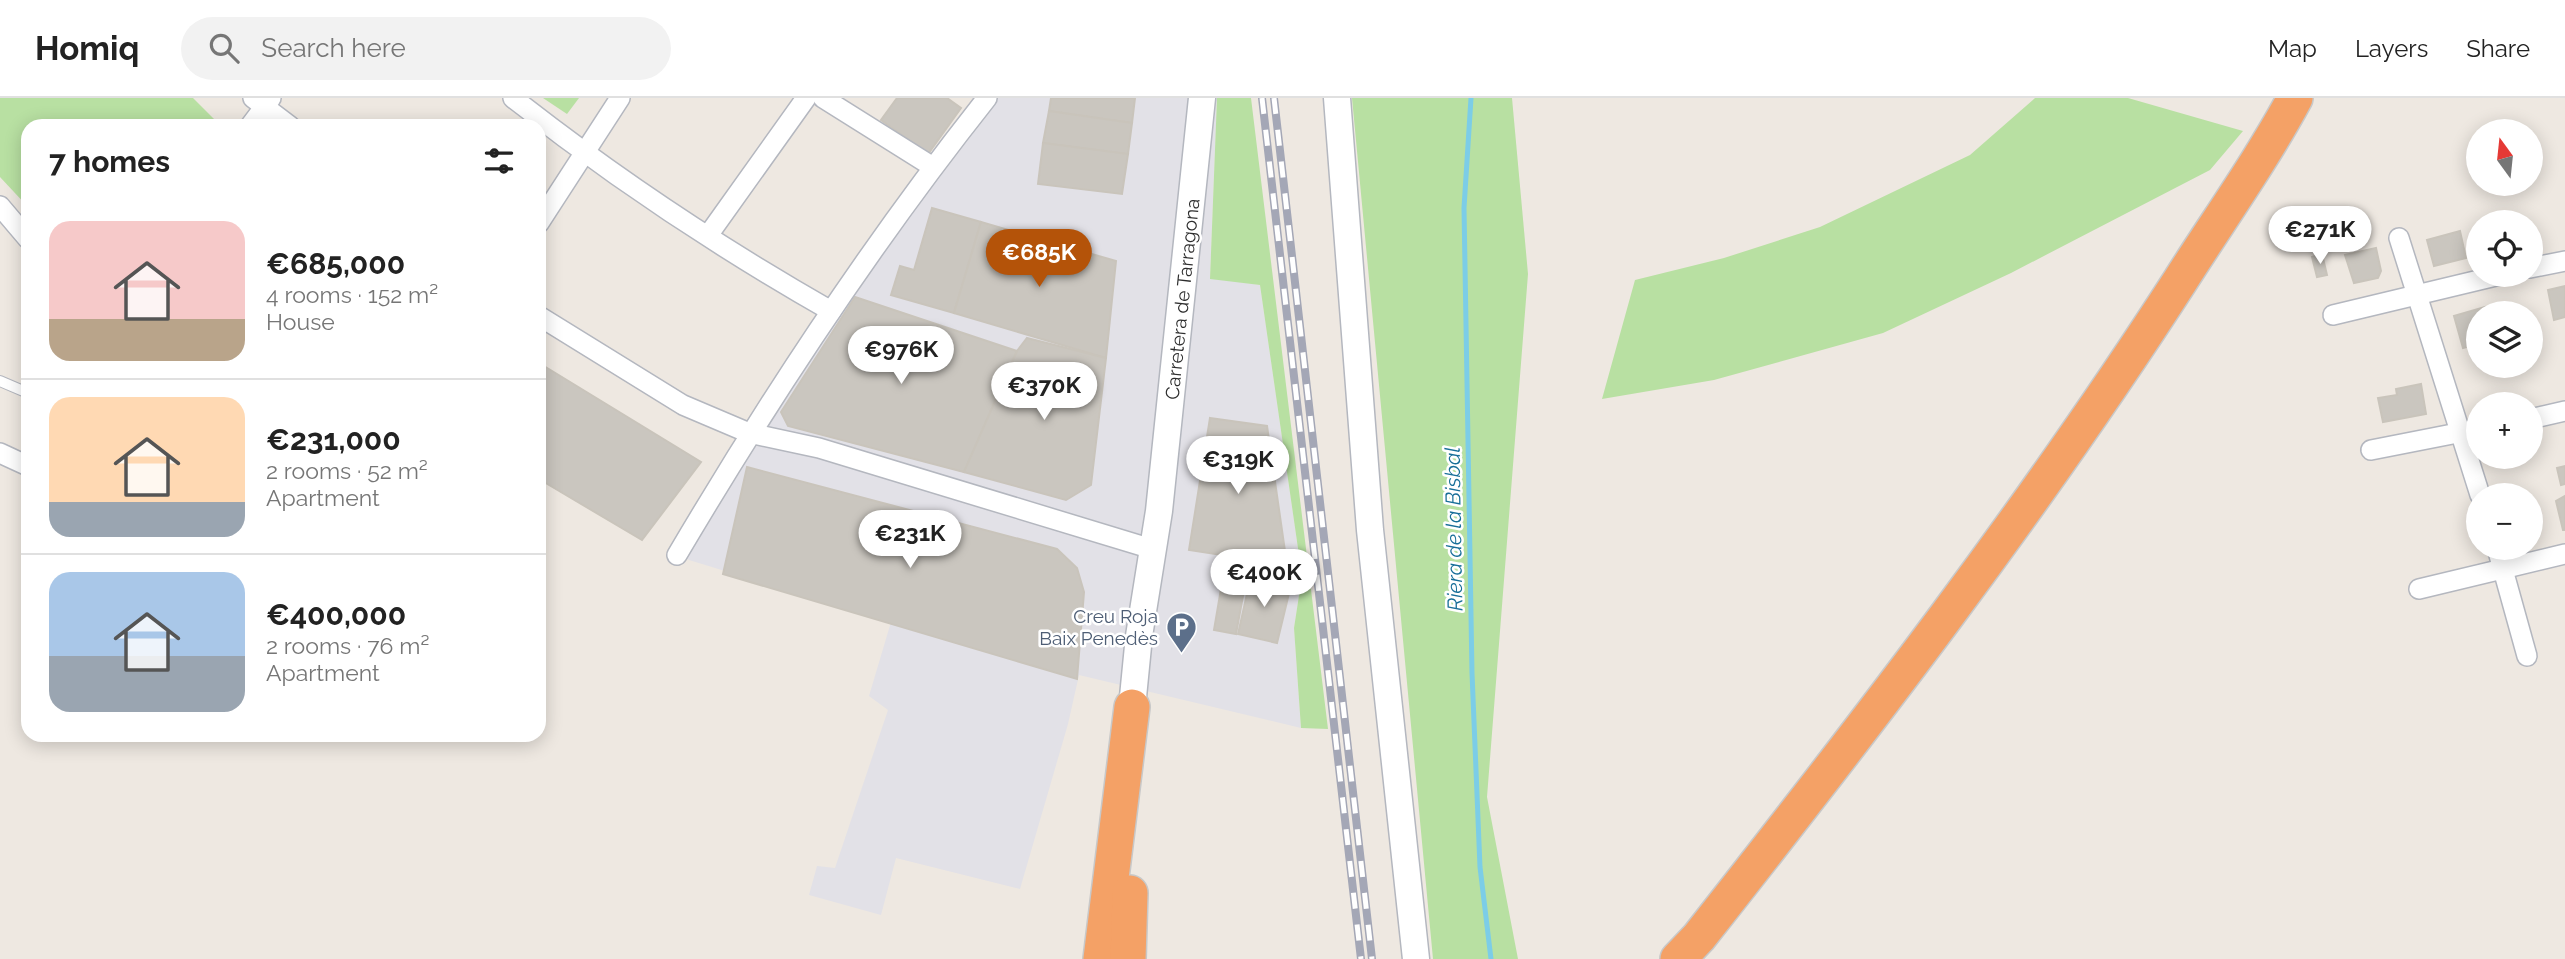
<!DOCTYPE html>
<html lang="en">
<head>
<meta charset="utf-8">
<style>
	body { margin:0; font-family:Raleway,sans-serif; background:#f2f2f2; color:#222; height:100vh; display:flex; flex-direction:column; font-size:26px; white-space:nowrap }
	* { box-sizing:border-box; margin:0 }
	p { font-size:23px; color:#767676 }
	.icon { flex:none; width:38px; height:38px; fill:none; stroke:currentColor; stroke-width:2; stroke-linecap:round; stroke-linejoin:round }
	.map { position:relative; flex:1; overflow:hidden }
	.drawer { position:absolute; left:21px; top:21px; width:525px; height:623px; display:flex; flex-direction:column; background:#fff; border-radius:21px; box-shadow:0 4px 18px #0003 }
	.drawer>* { flex:none }
	.needle { width:46px; rotate:345deg }
	.controls { position:absolute; left:2466px; top:21px; display:grid; gap:14px }
	.controls a { display:grid; place-items:center; width:77px; height:77px; border-radius:50%; background:#fff; box-shadow:0 4px 18px #0003; font-size:35px }
	.price { position:absolute; translate:-50% -60px; padding:0 16px; border-radius:24px; background:#fff; color:#222; font-size:23px; line-height:46px; filter:drop-shadow(0 2px 4px #0008) }
	.price::after { content:''; position:absolute; left:50%; top:42px; width:21px; height:16px; margin-left:-10px; background:inherit; clip-path:polygon(0 0,100% 0,50% 100%) }
	.price.active { background:#b45309; color:#fff }
	ul { padding:0; list-style:none }
	li { display:flex; align-items:center; gap:21px; height:175px; padding:0 28px }
	li+li { border-top:2px solid #e0e0e0 }
	li span { display:grid; place-items:center; flex:none; width:196px; height:140px; border-radius:21px; color:#555 }
	li>.icon { margin-inline-start:auto }
	span .icon { width:84px; height:84px; fill:#fffc; stroke-width:1 }
	li b { font-size:30px }
	h2 { display:flex; justify-content:space-between; align-items:center; height:84px; padding:0 28px; font-size:30px }
	header { display:flex; align-items:center; gap:42px; box-sizing:border-box; height:98px; padding:0 35px; background:#fff; border-bottom:2px solid #e0e0e0 }
	header strong { font-size:33px }
	nav { display:flex; gap:38px; margin-inline-start:auto; font-size:24px }
	.search { width:490px; height:63px; background:#f2f2f2; display:flex; align-items:center; gap:18px; box-sizing:border-box; padding:0 24px; border-radius:38px; color:#767676; font-size:26px }
	.map>svg:first-child { display:block }
	.industrial { fill:#e2e1e7 }
	.green { fill:#b8e0a2 }
	.lines { fill:none; stroke-linecap:round; stroke-linejoin:round }
	.stream { stroke:#7ccde7; stroke-width:5 }
	.building { fill:#cac6bf; stroke:#c9c4bb; stroke-width:2 }
	.lane-casing { stroke:#b4b7bf; stroke-width:12 }
	.street-casing { stroke:#b4b7bf; stroke-width:22 }
	.secondary-casing { stroke:#b4b7bf; stroke-width:29 }
	.highway-casing { stroke:#c8c8c8; stroke-width:38 }
	.lane { stroke:#fff; stroke-width:10 }
	.street { stroke:#fff; stroke-width:19 }
	.secondary { stroke:#fff; stroke-width:26 }
	.highway { stroke:#f4a166; stroke-width:35 }
	.rail-casing { stroke:#a4a7b6; stroke-width:8 }
	.rail { stroke:#fff; stroke-width:5; stroke-dasharray:16; stroke-linecap:butt }
	.labels { text-anchor:middle; stroke-width:5; stroke-linejoin:round; paint-order:stroke }
	.street-label { font-size:19px; fill:#2d2d2d; stroke:#fff }
	.service-label { font-size:19px; fill:#4e5e75; stroke:#fff; text-anchor:end }
	.water-label { font-size:21px; font-style:italic; fill:#176e98; stroke:#fff }
</style>
</head>
<body>
<header>
<strong>Homiq</strong>
<div class="search"><svg class="icon" aria-label="search" viewBox="0 0 24 24"><circle cx="10" cy="10" r="6"/><path d="M15 15l6 6"/></svg>Search here</div>
<nav><a>Map</a><a>Layers</a><a>Share</a></nav>
</header>
<div class="map">
<svg width="2565" height="861" viewBox="0 0 2565 861">
	<rect width="100%" height="100%" fill="#eee8e1"/>
	<path class="industrial" d="M 973,0 L 1217,0 L 1210,180 L 1260,187 L 1302,478 L 1294,530 L 1301,630 L 1079,577 L 1068,626 L 1020,791 L 896,760 L 881,817 L 809,797 L 817,768 L 835,770 L 888,612 L 869,598 L 891,524 L 689,462 L 671,453 Z"/>
	<g class="green">
		<path d="M 0,0 L 193,0 L 220,27 L 28,28 L 28,109 L 0,79 Z"/>
		<path d="M 543,0 L 579,0 L 567,16 Z"/>
		<path d="M 1217,0 L 1251,0 L 1328,631 L 1301,630 L 1294,530 L 1302,478 L 1260,187 L 1210,181 Z"/>
		<path d="M 1352,0 L 1512,0 L 1528,176 L 1487,699 L 1518,861 L 1433,861 Z"/>
		<path d="M 2035,0 L 2128,0 L 2243,33 L 2210,72 L 2011,175 L 1883,235 L 1714,282 L 1602,301 L 1635,182 L 1724,160 L 1820,129 L 1970,57 Z"/>
	</g>
	<g class="lines">
		<path class="stream" d="M 1471,0 L 1464,110 L 1472,575 L 1480,769 L 1491,861"/>
	</g>
	<g class="building">
		<path d="M 897,0 L 947,0 L 961,10 L 928,56 L 881,22 Z"/>
		<path d="M 1051,0 L 1135,0 L 1132,25 L 1049,13 Z"/>
		<path d="M 1049,13 L 1132,25 L 1128,56 L 1043,45 Z"/>
		<path d="M 1043,45 L 1128,56 L 1122,96 L 1038,86 Z"/>
		<path d="M 932,110 L 981,124 L 954,215 L 891,197 L 900,168 L 914,172 Z"/>
		<path d="M 981,124 L 1116,163 L 1106,260 L 954,215 Z"/>
		<path d="M 2460,133 L 2466,160 L 2434,168 L 2427,142 Z"/>
		<path d="M 2376,150 L 2381,173 L 2378,180 L 2354,185 L 2345,157 Z"/>
		<path d="M 2322,156 L 2327,177 L 2317,179 L 2312,159 Z"/>
		<path d="M 2565,188 L 2565,219 L 2554,222 L 2548,192 Z"/>
		<path d="M 855,199 L 1017,253 L 964,374 L 788,328 L 781,314 Z"/>
		<path d="M 2485,209 L 2487,215 L 2478,215 L 2478,246 L 2463,250 L 2454,218 Z"/>
		<path d="M 1027,240 L 1106,260 L 1091,387 L 1066,402 L 964,374 L 1017,253 Z"/>
		<path d="M 539,265 L 701,364 L 642,442 L 539,381 Z"/>
		<path d="M 2421,286 L 2426,316 L 2383,324 L 2378,300 L 2397,297 L 2396,291 Z"/>
		<path d="M 1210,320 L 1267,328 L 1287,467 L 1189,452 Z"/>
		<path d="M 2565,368 L 2565,386 L 2561,387 L 2557,370 Z"/>
		<path d="M 747,369 L 1057,451 L 1077,470 L 1084,494 L 1077,581 L 723,476 Z"/>
		<path d="M 2565,398 L 2565,432 L 2563,432 L 2556,403 Z"/>
		<path d="M 1224,473 L 1247,476 L 1236,536 L 1214,532 Z"/>
		<path d="M 1251,478 L 1291,487 L 1277,545 L 1238,536 Z"/>
	</g>
	<g class="lines">
		<defs>
			<path id="lane" d="M 0,283 L 28,295"/>
			<g id="street">
				<path d="M 253,0 L 290,28"/>
				<path d="M 513,0 C 611,77 722,151 831,213"/>
				<path d="M 823,0 L 933,69"/>
				<path d="M 250,28 L 271,0"/>
				<path d="M 0,108 L 28,141"/>
				<path d="M 539,125 L 620,0"/>
				<path d="M 709,136 L 806,0"/>
				<path d="M 2399,140 L 2480,397"/>
				<path d="M 2530,170 L 2565,163"/>
				<path d="M 2333,217 L 2500,177"/>
				<path d="M 539,218 L 683,307 L 749,335 L 819,350 L 1152,451"/>
				<path d="M 2530,321 L 2565,313"/>
				<path d="M 2371,352 L 2478,331"/>
				<path d="M 0,355 L 28,368"/>
				<path d="M 2497,450 L 2527,558"/>
				<path d="M 677,457 C 771,298 872,145 987,0"/>
				<path d="M 2419,491 L 2565,456"/>
			</g>
			<g id="secondary">
				<path d="M 1337,0 L 1370,432 L 1416,861"/>
				<path d="M 1132,609 L 1139,538 L 1159,413 L 1202,0"/>
			</g>
			<g id="highway">
				<path d="M 1101,861 L 1132,609"/>
				<path d="M 1128,861 L 1130,795"/>
				<path d="M 1678,861 L 1699,839 C 1867,626 2033,411 2180,183 C 2218,123 2261,63 2295,0"/>
			</g>
		</defs>
		<use href="#lane" class="lane-casing"/>
		<use href="#street" class="street-casing"/>
		<use href="#secondary" class="secondary-casing"/>
		<use href="#highway" class="highway-casing"/>
		<use href="#lane" class="lane"/>
		<use href="#street" class="street"/>
		<use href="#secondary" class="secondary"/>
		<use href="#highway" class="highway"/>
		<defs>
			<g id="rail">
				<path d="M 1262,0 L 1361,861"/>
				<path d="M 1274,0 L 1372,861"/>
			</g>
		</defs>
		<use href="#rail" class="rail-casing"/>
		<use href="#rail" class="rail"/>
	</g>
	<defs>
		<symbol id="parking-pin" viewBox="-11 -11 22 30"><path d="M0 17L-7.5 6A9.5 9.5 0 1 1 7.5 6Z" fill="#5c6f8a" stroke="#fff"/><path d="M-3.5-5.5H1a3.5 3.5 0 0 1 0 7H-1V5.5H-3.5ZM-1-3.4V-.6H.8a1.4 1.4 0 0 0 0-2.8Z" fill="#fff"/></symbol>
	</defs>
	<g fill-rule="evenodd">
		<use href="#parking-pin" x="1164" y="512" width="35" height="47"/>
	</g>
	<g class="labels">
		<g class="street-label">
			<text transform="translate(1182 201) rotate(-84)" y="7">Carretera de Tarragona</text>
		</g>
		<g class="service-label">
			<text x="1158" y="525">Creu Roja<tspan x="1158" dy="22">Baix Penedès</tspan></text>
		</g>
		<g class="water-label">
			<text transform="translate(1454 431) rotate(-91)" y="7">Riera de la Bisbal</text>
		</g>
	</g>
</svg>
<div class="controls">
<a><svg class="needle" viewBox="-14 -14 28 28"><path d="M0-13l5 13h-10z" fill="#e53935"/><path d="M0 13l5-13h-10z" fill="#767676"/></svg></a>
<a><svg class="icon" aria-label="locate" viewBox="0 0 24 24"><circle cx="12" cy="12" r="6"/><path d="M12 2v4M12 18v4M2 12h4M18 12h4"/></svg></a>
<a><svg class="icon" aria-label="layers" viewBox="0 0 24 24"><path d="M12 4l9 5-9 5-9-5zM3 14l9 5 9-5"/></svg></a>
<a>+</a>
<a>−</a>
</div>
<b class="price" style="left:2320px;top:168px">€271K</b>
<b class="price active" style="left:1039px;top:191px">€685K</b>
<b class="price" style="left:901px;top:288px">€976K</b>
<b class="price" style="left:1044px;top:324px">€370K</b>
<b class="price" style="left:1238px;top:398px">€319K</b>
<b class="price" style="left:910px;top:472px">€231K</b>
<b class="price" style="left:1264px;top:511px">€400K</b>
<section class="drawer">
<h2>7 homes<svg class="icon" aria-label="filters" viewBox="0 0 24 24"><path d="M4 7h16M4 17h16"/><circle cx="9" cy="7" r="2"/><circle cx="15" cy="17" r="2"/></svg></h2>
<ul>
<li><span style="background:linear-gradient(#f6c9c9 70%,#b9a48a 0)"><svg class="icon" aria-label="home" viewBox="0 0 24 24"><path d="M3 11l9-7 9 7M6 9v11h12V9"/></svg></span><div><b>€685,000</b><p>4 rooms · 152 m²</p><p>House</p></div></li>
<li><span style="background:linear-gradient(#ffd9b3 75%,#9aa5b1 0)"><svg class="icon" aria-label="home" viewBox="0 0 24 24"><path d="M3 11l9-7 9 7M6 9v11h12V9"/></svg></span><div><b>€231,000</b><p>2 rooms · 52 m²</p><p>Apartment</p></div></li>
<li><span style="background:linear-gradient(#a9c7e8 60%,#9aa5b1 0)"><svg class="icon" aria-label="home" viewBox="0 0 24 24"><path d="M3 11l9-7 9 7M6 9v11h12V9"/></svg></span><div><b>€400,000</b><p>2 rooms · 76 m²</p><p>Apartment</p></div></li>
</ul>
</section>
</div>
</body>
</html>
